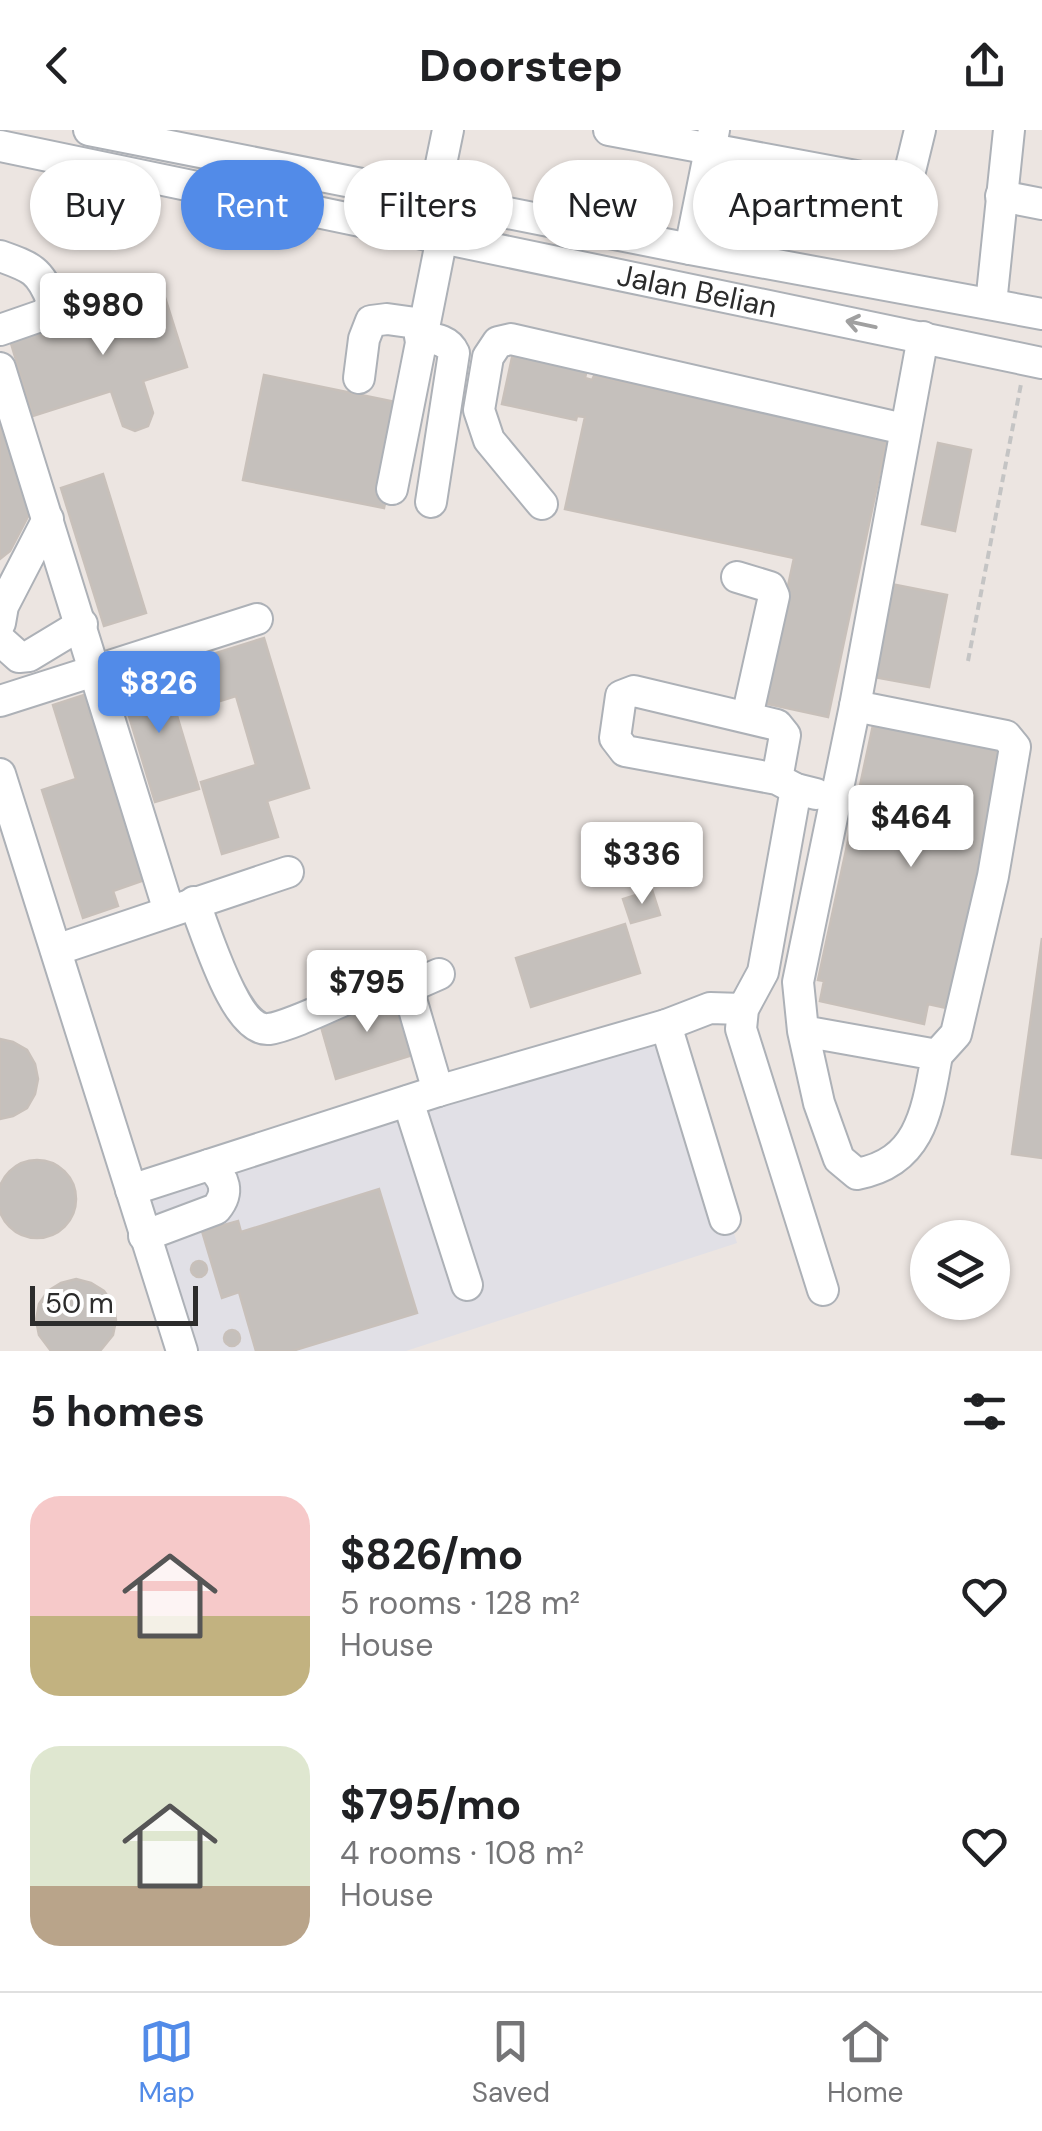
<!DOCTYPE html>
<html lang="en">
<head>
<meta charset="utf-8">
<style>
	body { margin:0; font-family:"DM Sans",sans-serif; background:#f6f6f6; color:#202124; height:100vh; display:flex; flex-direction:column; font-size:38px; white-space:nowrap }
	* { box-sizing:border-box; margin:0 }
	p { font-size:32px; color:#757577 }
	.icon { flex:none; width:55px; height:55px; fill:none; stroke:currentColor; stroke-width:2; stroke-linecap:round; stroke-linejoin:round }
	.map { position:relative; height:1221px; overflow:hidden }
	.drawer { display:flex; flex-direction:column; background:#fff; flex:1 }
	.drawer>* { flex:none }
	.banner { position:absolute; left:30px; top:30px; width:982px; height:90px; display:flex; gap:20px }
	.fabs { position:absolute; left:910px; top:1090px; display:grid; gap:20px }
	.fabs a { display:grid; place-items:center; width:100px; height:100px; border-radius:50%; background:#fff; box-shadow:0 2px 8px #0004; font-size:50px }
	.scale { position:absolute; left:30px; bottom:25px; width:168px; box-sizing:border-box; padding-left:10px; border:5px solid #2c2c2c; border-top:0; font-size:28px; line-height:35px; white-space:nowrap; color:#2c2c2c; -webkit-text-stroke:8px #fff; paint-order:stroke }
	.price { position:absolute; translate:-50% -85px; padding:0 22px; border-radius:10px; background:#fff; color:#222; font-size:32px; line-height:65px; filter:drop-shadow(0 2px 5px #0008) }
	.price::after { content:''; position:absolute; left:50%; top:60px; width:30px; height:22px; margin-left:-15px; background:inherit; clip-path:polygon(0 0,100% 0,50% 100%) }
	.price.selected { background:#528be8; color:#fff }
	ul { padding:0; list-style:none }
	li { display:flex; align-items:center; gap:30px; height:250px; padding:0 30px }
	li span { display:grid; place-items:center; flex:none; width:280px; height:200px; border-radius:30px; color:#555 }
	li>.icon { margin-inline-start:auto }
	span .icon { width:120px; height:120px; fill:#fffc; stroke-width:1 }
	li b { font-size:42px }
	h2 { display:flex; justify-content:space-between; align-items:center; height:120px; padding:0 30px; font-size:42px }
	.chip { padding:0 35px; border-radius:45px; background:#fff; box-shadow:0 2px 8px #0004; font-size:35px; line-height:90px }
	.chip.selected { background:#528be8; color:#fff }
	header { display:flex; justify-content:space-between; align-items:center; height:130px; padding:0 30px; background:#fff; font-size:45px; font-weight:700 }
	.tabs { display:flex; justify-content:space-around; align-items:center; height:140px; border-top:2px solid #e0e0e0; background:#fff; font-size:28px; color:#757577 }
	.tabs a { display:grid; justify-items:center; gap:5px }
	.tabs .selected { color:#528be8 }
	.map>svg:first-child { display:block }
	.industrial { fill:#e1e0e6 }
	.building { fill:#c5c0bc; stroke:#c8c0ba; stroke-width:2.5 }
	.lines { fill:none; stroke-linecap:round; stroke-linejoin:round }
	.minor-casing { stroke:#adb1b7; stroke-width:34 }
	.path { stroke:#c4c4c4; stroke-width:4; stroke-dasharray:8 5; stroke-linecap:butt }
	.minor { stroke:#fff; stroke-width:30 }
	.oneway { stroke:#a0a0a0 }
	.labels { text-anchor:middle; stroke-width:8; stroke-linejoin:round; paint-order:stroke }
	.street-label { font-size:30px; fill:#2c2c2c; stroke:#fff }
</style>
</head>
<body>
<header><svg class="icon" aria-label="back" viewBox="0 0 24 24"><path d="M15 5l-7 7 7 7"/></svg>Doorstep<svg class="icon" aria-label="share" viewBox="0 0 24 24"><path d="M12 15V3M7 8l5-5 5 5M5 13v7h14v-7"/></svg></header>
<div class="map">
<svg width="1042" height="1221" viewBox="0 0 1042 1221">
	<rect width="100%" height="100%" fill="#ece5e1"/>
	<path class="industrial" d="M 665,878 L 737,1113 L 406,1221 L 192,1221 L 135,1041 Z"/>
	<g class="building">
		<path d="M 161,155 L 187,237 L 143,251 L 153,283 L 148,296 L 135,301 L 123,296 L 111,261 L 33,286 L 10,210 L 91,184 L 92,190 L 111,184 L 107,173 Z"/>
		<path d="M 513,223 L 587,239 L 585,248 L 592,250 L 594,246 L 887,309 L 828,587 L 763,573 L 794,428 L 565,379 L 585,287 L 577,286 L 576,290 L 502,274 Z"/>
		<path d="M 264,245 L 405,274 L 384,378 L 243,350 Z"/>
		<path d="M 0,270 L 35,373 L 10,421 L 0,429 Z"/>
		<path d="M 938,313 L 971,320 L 955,401 L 922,394 Z"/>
		<path d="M 103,344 L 146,483 L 104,496 L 61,358 Z"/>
		<path d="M 881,452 L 947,465 L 929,557 L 863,545 Z"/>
		<path d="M 264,508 L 309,658 L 267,671 L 278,707 L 222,724 L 201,652 L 256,635 L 236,566 L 201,577 L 187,532 Z"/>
		<path d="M 163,539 L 199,659 L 155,672 L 119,553 Z"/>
		<path d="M 96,561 L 156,746 L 113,761 L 118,776 L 83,788 L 42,660 L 76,649 L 53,575 Z"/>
		<path d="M 875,586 L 1008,615 L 951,879 L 928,874 L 924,894 L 820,871 L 824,851 L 818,850 Z"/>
		<path d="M 652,760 L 660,785 L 631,793 L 623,769 Z"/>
		<path d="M 625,794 L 640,843 L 531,877 L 516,828 Z"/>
		<path d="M 1042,808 L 1042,1028 L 1012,1024 Z"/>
		<path d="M 397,862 L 416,924 L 336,949 L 318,886 Z"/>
		<path d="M 0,909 L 13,912 L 27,920 L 35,934 L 38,949 L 35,964 L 27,978 L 13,986 L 0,989 Z"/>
		<circle cx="37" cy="1069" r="39"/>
		<path d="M 379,1059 L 417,1183 L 292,1221 L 256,1221 L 239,1162 L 222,1168 L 202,1101 L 238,1091 L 241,1102 Z"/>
		<circle cx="199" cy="1139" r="8"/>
		<path d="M 76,1149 L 91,1153 L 104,1161 L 113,1174 L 116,1190 L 113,1205 L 100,1221 L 51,1221 L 39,1205 L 36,1190 L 39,1174 L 48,1161 L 61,1153 Z"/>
		<circle cx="232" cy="1208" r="8"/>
	</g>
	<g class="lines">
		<defs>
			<g id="minor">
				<path d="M 89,0 L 690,119 L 1042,184"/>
				<path d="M 609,0 L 888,52 L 909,45 L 920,0"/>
				<path id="s1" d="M 0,16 L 1042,233"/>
				<path d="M 1001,66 L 1042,74"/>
				<path d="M 434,68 L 448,0"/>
				<path d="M 690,119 L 714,0"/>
				<path d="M 0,126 C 31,137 40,140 52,171 L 46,184 L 0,200"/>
				<path d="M 991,174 L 1009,0"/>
				<path d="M 420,207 C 434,209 448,209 454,223 L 431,372"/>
				<path d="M 0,238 L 169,781"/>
				<path d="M 359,248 L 364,209 L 371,191 L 387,189 L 423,194"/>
				<path d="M 392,359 L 442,107"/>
				<path d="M 542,374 L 489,310 L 479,280 L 488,227 L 498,212 L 511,209 L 904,299"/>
				<path d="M 737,447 L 770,457 L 774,466 L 747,587"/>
				<path d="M 0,493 L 3,476 L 48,389"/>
				<path d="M 0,510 L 19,527 L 29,526 L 82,494"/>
				<path d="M 0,571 L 257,489"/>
				<path d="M 855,576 L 1006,606 L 1015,617 L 993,746 L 956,904 L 937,925"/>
				<path d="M 0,644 L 182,1221"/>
				<path d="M 777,649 L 785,605 L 777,595 L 634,561 L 621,566 L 615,608 L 625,621 L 777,649 L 796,659 L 816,664"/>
				<path d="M 796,659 L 763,842 L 743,879 L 741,899 L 823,1160"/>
				<path d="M 194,772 C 206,800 235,903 269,899 C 291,896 340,871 363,862"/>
				<path d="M 56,820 L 288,742"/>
				<path d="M 666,895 L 725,1089"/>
				<path d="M 803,901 L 937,925 C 927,981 921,1032 857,1044 L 839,1029 L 819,973 L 803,901 L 798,852 L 855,576 L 923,207"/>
				<path d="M 438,961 L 411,869 L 414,855 L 439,844"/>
				<path d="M 408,971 L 467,1155"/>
				<path d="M 131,1060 L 438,961 L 666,895 L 710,878 L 743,879"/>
				<path d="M 144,1106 L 216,1079 C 230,1062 225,1048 209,1035"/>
			</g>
		</defs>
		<use href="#minor" class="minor-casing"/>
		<path class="path" d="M 968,531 L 1021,254"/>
		<use href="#minor" class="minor"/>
	</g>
	<defs><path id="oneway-shaft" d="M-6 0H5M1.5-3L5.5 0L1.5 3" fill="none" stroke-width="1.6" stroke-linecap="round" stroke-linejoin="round" transform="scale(2.5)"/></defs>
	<use class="oneway" href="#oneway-shaft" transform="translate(861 194) rotate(-168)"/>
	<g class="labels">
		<g class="street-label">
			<text dy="10" stroke="none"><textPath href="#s1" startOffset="712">Jalan Belian</textPath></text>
		</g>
	</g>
</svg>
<div class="fabs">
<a><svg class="icon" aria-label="layers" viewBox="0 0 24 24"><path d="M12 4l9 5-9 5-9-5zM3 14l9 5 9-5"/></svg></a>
</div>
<div class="scale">50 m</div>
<b class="price" style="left:103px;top:228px">$980</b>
<b class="price selected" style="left:159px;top:606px">$826</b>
<b class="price" style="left:911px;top:740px">$464</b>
<b class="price" style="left:642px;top:777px">$336</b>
<b class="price" style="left:367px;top:905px">$795</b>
<div class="banner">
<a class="chip">Buy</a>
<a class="chip selected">Rent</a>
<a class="chip">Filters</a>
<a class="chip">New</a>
<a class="chip">Apartment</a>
</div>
</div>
<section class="drawer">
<h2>5 homes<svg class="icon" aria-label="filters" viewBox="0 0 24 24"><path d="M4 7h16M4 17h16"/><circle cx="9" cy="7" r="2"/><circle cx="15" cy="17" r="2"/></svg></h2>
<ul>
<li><span style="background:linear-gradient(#f6c9c9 60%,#c2b280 0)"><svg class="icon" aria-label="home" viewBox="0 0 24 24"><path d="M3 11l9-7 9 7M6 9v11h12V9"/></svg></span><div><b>$826/mo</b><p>5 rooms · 128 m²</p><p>House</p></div><svg class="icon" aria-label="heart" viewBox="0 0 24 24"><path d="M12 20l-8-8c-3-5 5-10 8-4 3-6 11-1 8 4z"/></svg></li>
<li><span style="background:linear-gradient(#dfe7d0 70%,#b9a48a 0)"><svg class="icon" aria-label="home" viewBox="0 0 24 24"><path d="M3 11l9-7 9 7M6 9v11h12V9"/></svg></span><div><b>$795/mo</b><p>4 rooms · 108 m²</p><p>House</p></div><svg class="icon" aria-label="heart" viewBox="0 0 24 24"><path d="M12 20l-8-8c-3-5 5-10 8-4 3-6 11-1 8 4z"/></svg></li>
</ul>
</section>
<nav class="tabs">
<a class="selected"><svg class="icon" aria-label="map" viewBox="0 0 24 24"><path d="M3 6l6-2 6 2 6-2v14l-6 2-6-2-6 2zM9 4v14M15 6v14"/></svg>Map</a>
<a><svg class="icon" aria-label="saved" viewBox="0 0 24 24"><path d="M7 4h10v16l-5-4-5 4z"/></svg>Saved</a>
<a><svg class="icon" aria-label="home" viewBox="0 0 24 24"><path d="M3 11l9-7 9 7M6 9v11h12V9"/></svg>Home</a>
</nav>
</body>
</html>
